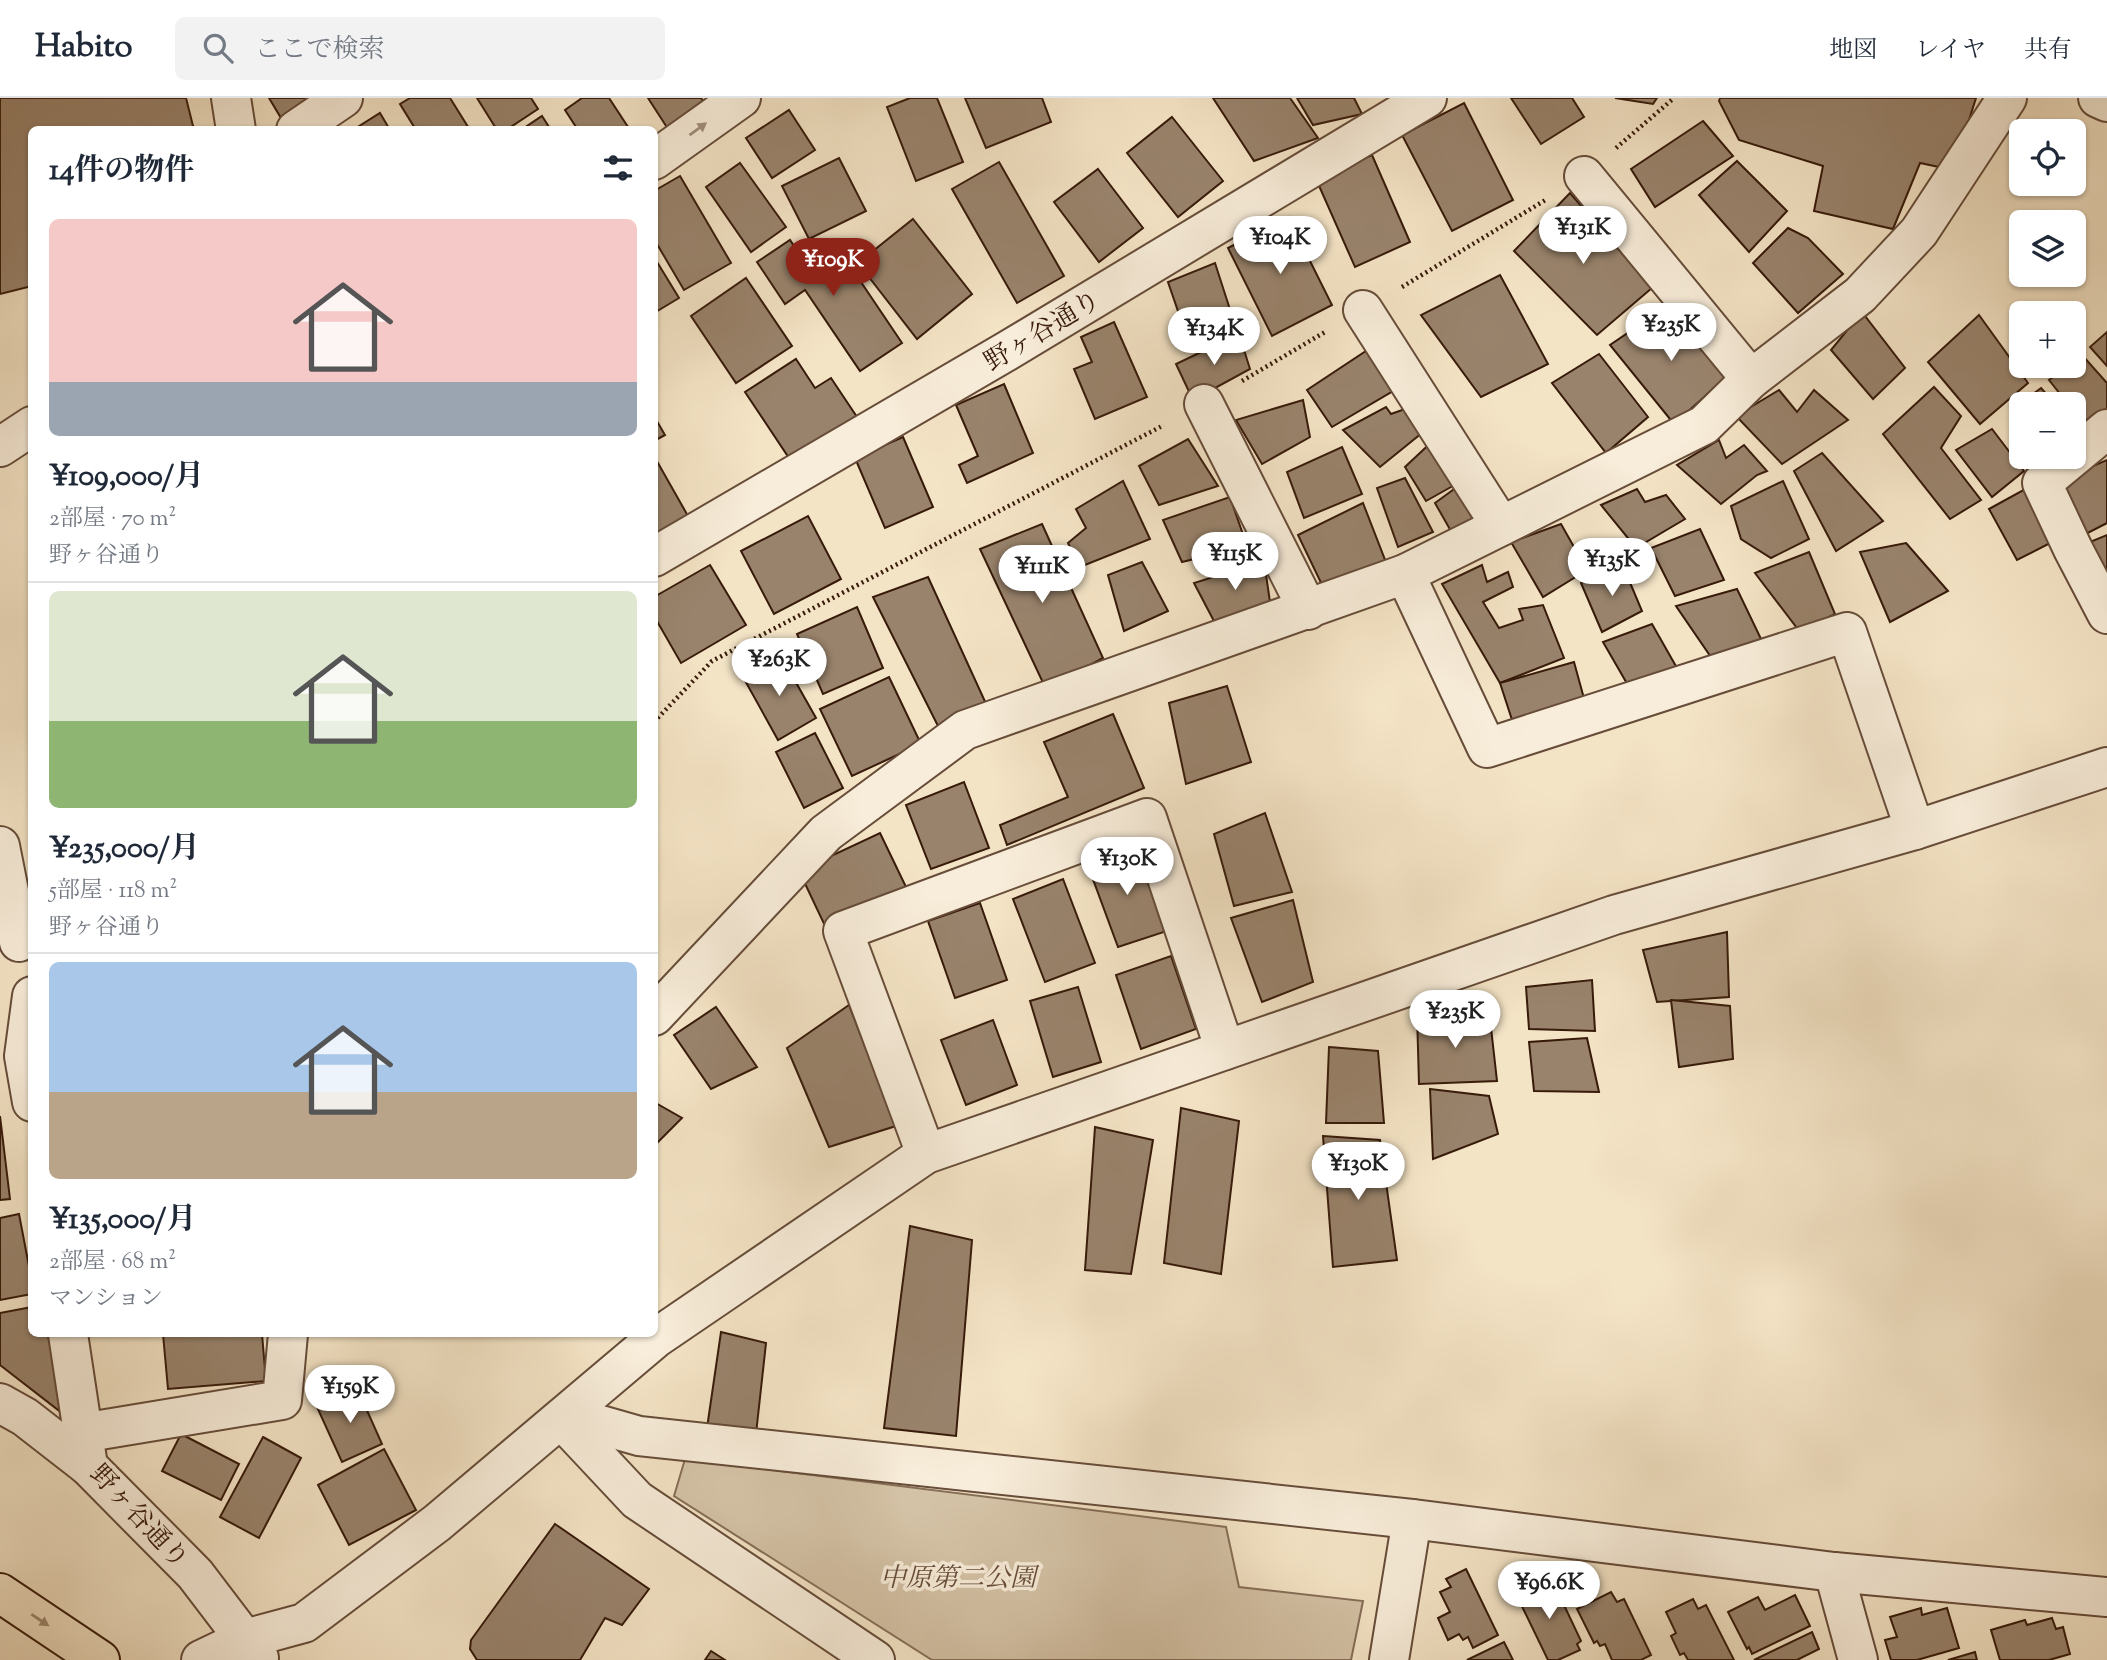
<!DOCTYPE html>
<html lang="ja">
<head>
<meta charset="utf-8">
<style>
	body { margin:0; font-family:"Sorts Mill Goudy","Noto Serif JP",serif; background:#f2f2f3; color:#1f2937; height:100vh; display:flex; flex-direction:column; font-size:26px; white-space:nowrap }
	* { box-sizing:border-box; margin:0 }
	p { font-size:23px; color:#747a83 }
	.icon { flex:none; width:38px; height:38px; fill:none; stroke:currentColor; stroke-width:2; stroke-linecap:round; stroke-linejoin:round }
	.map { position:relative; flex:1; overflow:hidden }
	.details { position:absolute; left:28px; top:28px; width:630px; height:1211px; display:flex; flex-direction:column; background:#fff; border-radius:10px; box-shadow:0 2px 5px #0004 }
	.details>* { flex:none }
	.controls { position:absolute; left:2009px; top:21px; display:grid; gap:14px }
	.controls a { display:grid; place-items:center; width:77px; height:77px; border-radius:10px; background:#fff; box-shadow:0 2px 5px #0004; font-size:35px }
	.price { position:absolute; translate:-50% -60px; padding:0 16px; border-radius:24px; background:#fff; color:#222; font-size:23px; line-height:46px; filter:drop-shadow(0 2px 4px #0008) }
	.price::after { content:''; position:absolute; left:50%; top:42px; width:21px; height:16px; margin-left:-10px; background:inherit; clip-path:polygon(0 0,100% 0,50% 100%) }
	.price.current { background:#8f2418; color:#fff }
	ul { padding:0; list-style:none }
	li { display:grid; align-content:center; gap:14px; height:371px; padding:0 21px }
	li+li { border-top:2px solid #e0e1e3 }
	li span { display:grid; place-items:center; height:217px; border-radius:10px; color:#555 }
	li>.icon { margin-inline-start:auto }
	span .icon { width:126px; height:126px; fill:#fffc; stroke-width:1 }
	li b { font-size:30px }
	h2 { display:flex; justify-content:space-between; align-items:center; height:84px; padding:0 21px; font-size:30px }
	header { display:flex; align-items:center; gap:42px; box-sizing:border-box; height:98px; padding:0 35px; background:#fff; border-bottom:2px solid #e0e1e3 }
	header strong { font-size:33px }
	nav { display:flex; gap:38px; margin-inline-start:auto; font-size:24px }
	.search { width:490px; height:63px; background:#f2f2f3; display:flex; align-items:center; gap:18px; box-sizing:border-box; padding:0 24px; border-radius:10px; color:#747a83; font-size:26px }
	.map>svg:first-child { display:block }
	.green { fill:#d4c2a6; stroke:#866e58; stroke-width:2 }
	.building { fill:#99836c; stroke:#371a0a; stroke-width:2 }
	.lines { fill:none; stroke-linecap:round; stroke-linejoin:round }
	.minor-casing { stroke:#664c39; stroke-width:42 }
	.highway-casing { stroke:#371a0a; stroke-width:42 }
	.path { stroke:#371a0a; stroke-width:4.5; stroke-dasharray:2 3.5; stroke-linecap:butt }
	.minor { stroke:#f8edda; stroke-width:38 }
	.highway { stroke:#f4e4c6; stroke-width:38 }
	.oneway { fill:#a18e7c }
	.oneway2 { fill:#9f8971 }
	.labels { text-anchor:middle; stroke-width:7; stroke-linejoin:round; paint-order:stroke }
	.street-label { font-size:26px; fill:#371a0a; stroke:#f8edda }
	.park-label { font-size:26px; font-style:italic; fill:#664c39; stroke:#f8edda }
</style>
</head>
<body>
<header>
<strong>Habito</strong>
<div class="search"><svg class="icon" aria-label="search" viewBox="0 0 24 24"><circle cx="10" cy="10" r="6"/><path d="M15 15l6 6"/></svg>ここで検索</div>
<nav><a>地図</a><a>レイヤ</a><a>共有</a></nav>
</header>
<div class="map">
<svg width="2107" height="1562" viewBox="0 0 2107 1562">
	<rect width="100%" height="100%" fill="#f4e4c6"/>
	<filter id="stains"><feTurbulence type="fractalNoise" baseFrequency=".00286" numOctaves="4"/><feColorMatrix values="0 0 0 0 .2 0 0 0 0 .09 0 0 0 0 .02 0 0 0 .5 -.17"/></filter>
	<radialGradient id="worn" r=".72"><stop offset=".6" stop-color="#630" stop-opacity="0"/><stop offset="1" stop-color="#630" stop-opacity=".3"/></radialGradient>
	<path class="green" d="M 685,1361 L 1226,1429 L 1239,1489 L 1363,1503 L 1351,1562 L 932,1562 L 674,1398 Z"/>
	<g class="building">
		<path d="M 0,0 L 186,0 L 194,32 L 32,32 L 32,188 L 0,196 Z"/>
		<path d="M 269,0 L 313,0 L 281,20 Z"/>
		<path d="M 410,0 L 450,0 L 470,32 L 416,32 L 400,6 Z"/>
		<path d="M 477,0 L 531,0 L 538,11 L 506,32 L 497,32 Z"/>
		<path d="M 582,0 L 609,0 L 630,32 L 578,32 L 565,12 Z"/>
		<path d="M 648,0 L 701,0 L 706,7 L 668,31 Z"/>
		<path d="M 910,0 L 937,0 L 963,64 L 916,83 L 887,9 Z"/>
		<path d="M 965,0 L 1042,0 L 1051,24 L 986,50 Z"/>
		<path d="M 1213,0 L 1290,0 L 1318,40 L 1254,63 Z"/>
		<path d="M 1297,0 L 1354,0 L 1362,16 L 1313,27 Z"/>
		<path d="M 1511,0 L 1572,0 L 1584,19 L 1541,46 Z"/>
		<path d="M 1615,0 L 1657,0 L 1653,6 Z"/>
		<path d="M 1720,0 L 1976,0 L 1953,72 L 1920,65 L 1893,131 L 1814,113 L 1823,68 L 1739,42 L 1719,3 Z"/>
		<path d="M 1464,5 L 1513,102 L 1452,133 L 1402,37 Z"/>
		<path d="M 789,12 L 815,52 L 772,80 L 746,40 Z"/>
		<path d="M 380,15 L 390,32 L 353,32 Z"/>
		<path d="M 542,18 L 551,32 L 521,32 Z"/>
		<path d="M 1172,19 L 1223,83 L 1178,119 L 1127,55 Z"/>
		<path d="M 1703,23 L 1733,58 L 1655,109 L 1631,71 Z"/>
		<path d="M 1372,57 L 1410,144 L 1355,169 L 1316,81 Z"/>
		<path d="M 839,60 L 866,113 L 809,141 L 782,88 Z"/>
		<path d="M 1737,63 L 1787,113 L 1749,154 L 1699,97 Z"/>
		<path d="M 999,64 L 1064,178 L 1017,205 L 952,91 Z"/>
		<path d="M 740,65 L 786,129 L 751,154 L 706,89 Z"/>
		<path d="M 1098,71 L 1143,130 L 1099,164 L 1054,104 Z"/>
		<path d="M 680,78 L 731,165 L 684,192 L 654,141 L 654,93 Z"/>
		<path d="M 1570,95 L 1652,190 L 1597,237 L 1514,153 Z"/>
		<path d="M 1288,119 L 1332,207 L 1272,238 L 1228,150 Z"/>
		<path d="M 913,121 L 972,196 L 917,241 L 858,165 Z"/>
		<path d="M 1788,130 L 1808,140 L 1843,176 L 1798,215 L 1753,165 Z"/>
		<path d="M 832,141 L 902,245 L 860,273 L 805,192 L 785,206 L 757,164 L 790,142 L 802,160 Z"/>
		<path d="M 654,159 L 679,200 L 654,215 Z"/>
		<path d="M 1215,165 L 1234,224 L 1189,245 L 1168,184 Z"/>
		<path d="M 1500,177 L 1548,266 L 1481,299 L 1421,217 Z"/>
		<path d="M 746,180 L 792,248 L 736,285 L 691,218 Z"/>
		<path d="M 1669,207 L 1731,275 L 1674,326 L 1610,247 Z"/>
		<path d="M 1862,214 L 1905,270 L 1873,301 L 1831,252 Z"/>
		<path d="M 1979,217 L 2028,285 L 1980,326 L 1928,264 Z"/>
		<path d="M 1114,224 L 1147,299 L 1095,321 L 1074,271 L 1092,264 L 1081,239 Z"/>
		<path d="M 2107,234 L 2107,268 L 2090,249 Z"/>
		<path d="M 1239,236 L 1250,271 L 1193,302 L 1176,266 Z"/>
		<path d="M 1372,249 L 1393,293 L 1332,329 L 1307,292 Z"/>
		<path d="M 1599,256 L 1648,319 L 1606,355 L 1552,285 Z"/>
		<path d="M 2082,257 L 2107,285 L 2107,310 L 2085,328 L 2074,313 L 2074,306 L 2068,306 L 2049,282 L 2068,268 L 2074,268 L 2074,264 Z"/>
		<path d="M 796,261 L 815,290 L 831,280 L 859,322 L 793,366 L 745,294 Z"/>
		<path d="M 1004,286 L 1033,355 L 967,385 L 959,367 L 978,358 L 956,307 Z"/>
		<path d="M 1934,289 L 1961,318 L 1941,350 L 1981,402 L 1950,421 L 1883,336 Z"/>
		<path d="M 2041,290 L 2055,306 L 2021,306 L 2021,322 L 2013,311 Z"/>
		<path d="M 1779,292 L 1797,314 L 1814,292 L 1848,322 L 1782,366 L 1736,318 Z"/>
		<path d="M 1303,302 L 1310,339 L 1262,366 L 1236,322 Z"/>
		<path d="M 1419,306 L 1433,326 L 1380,369 L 1343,332 L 1386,309 L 1391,316 Z"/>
		<path d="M 654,318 L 665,337 L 654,343 Z"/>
		<path d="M 1992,331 L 2024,373 L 1992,399 L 1956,352 Z"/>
		<path d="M 1439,337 L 1467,380 L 1426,403 L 1405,369 Z"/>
		<path d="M 903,339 L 933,409 L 885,430 L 855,360 Z"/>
		<path d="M 1188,341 L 1218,388 L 1159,407 L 1139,368 Z"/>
		<path d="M 1719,342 L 1726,360 L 1744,347 L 1767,373 L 1757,377 L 1721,406 L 1677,367 Z"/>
		<path d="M 1342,349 L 1362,396 L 1304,420 L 1287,374 Z"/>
		<path d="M 1822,355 L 1883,423 L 1836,453 L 1794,373 Z"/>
		<path d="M 654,358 L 688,418 L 654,437 Z"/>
		<path d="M 2107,362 L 2107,425 L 2082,438 L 2054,385 Z"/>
		<path d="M 1405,380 L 1433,434 L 1398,449 L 1377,390 Z"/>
		<path d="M 1468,381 L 1489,415 L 1452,435 L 1435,405 Z"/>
		<path d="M 1123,383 L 1150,441 L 1080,469 L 1068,445 L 1086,430 L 1076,411 Z"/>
		<path d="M 1783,383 L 1809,441 L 1771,460 L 1741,441 L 1731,408 Z"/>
		<path d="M 2027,390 L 2058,441 L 2017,462 L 1989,411 Z"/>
		<path d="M 1637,391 L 1645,404 L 1666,397 L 1685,421 L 1636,450 L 1601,407 Z"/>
		<path d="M 1230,399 L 1247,448 L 1182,464 L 1163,422 Z"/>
		<path d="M 1363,405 L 1387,467 L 1324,491 L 1298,437 Z"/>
		<path d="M 808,418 L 841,481 L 774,516 L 741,453 Z"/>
		<path d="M 1042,426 L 1103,560 L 1046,591 L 980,451 Z"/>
		<path d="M 1561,426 L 1587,472 L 1543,499 L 1511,444 Z"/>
		<path d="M 1700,431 L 1724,482 L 1675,498 L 1651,450 Z"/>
		<path d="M 2107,437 L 2107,477 L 2090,444 Z"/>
		<path d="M 1906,445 L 1948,493 L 1890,524 L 1860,454 Z"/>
		<path d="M 1809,454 L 1835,516 L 1800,534 L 1755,475 Z"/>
		<path d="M 1264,463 L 1270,504 L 1216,527 L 1194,485 Z"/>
		<path d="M 1142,464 L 1168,513 L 1124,533 L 1108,477 Z"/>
		<path d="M 710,467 L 746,527 L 681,565 L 654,518 L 654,499 Z"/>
		<path d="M 1482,467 L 1487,484 L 1508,474 L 1513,489 L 1483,504 L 1499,530 L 1523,522 L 1519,511 L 1543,507 L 1564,560 L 1500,585 L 1442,486 Z"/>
		<path d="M 1623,468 L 1642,513 L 1602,534 L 1581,485 Z"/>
		<path d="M 928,479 L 988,610 L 940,632 L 873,499 Z"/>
		<path d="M 1737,491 L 1762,543 L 1715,565 L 1676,508 Z"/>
		<path d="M 857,509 L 883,570 L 823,596 L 797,536 Z"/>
		<path d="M 1652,526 L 1677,570 L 1629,589 L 1603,544 Z"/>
		<path d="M 781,558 L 816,620 L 778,642 L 743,579 Z"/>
		<path d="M 1574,564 L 1585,604 L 1514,628 L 1500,585 Z"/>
		<path d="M 889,579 L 921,646 L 852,678 L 820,611 Z"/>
		<path d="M 1227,588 L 1251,664 L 1186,686 L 1169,605 Z"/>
		<path d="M 1113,616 L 1144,690 L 1007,747 L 1000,727 L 1068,699 L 1044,644 Z"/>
		<path d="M 815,635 L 843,690 L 804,710 L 776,654 Z"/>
		<path d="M 964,684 L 989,750 L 931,771 L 906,707 Z"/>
		<path d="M 1265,715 L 1292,794 L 1234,808 L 1214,736 Z"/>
		<path d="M 880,735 L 907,791 L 826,830 L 799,773 Z"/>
		<path d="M 1134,747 L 1167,833 L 1118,849 L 1087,765 Z"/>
		<path d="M 1063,781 L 1095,865 L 1045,884 L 1013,801 Z"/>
		<path d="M 1293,802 L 1313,884 L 1262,904 L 1231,820 Z"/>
		<path d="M 980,805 L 1007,882 L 955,900 L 928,823 Z"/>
		<path d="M 1727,834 L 1729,899 L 1657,904 L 1643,852 Z"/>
		<path d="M 1171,858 L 1196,931 L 1141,951 L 1116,877 Z"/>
		<path d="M 1592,882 L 1595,933 L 1529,931 L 1526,889 Z"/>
		<path d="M 1078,889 L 1101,964 L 1053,979 L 1030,903 Z"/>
		<path d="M 1671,902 L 1730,908 L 1733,961 L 1679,969 Z"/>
		<path d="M 849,907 L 896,1028 L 829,1049 L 787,950 Z"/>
		<path d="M 716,909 L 757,969 L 711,991 L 674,937 Z"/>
		<path d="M 1417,916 L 1490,921 L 1497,983 L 1419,986 Z"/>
		<path d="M 993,922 L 1017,987 L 966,1007 L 941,942 Z"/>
		<path d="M 1587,940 L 1599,994 L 1534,993 L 1529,944 Z"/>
		<path d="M 1329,949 L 1378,953 L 1384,1025 L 1326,1025 Z"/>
		<path d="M 1430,991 L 1489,998 L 1498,1036 L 1433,1061 Z"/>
		<path d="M 654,1004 L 682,1020 L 654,1048 Z"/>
		<path d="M 1181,1010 L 1239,1023 L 1221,1176 L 1164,1165 Z"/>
		<path d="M 0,1018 L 10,1101 L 0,1102 Z"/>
		<path d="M 1095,1029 L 1153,1042 L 1131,1176 L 1085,1172 Z"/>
		<path d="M 1323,1038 L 1380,1042 L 1397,1162 L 1333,1169 Z"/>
		<path d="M 19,1116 L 32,1184 L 32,1196 L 0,1202 L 0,1120 Z"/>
		<path d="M 910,1128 L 972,1142 L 956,1338 L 884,1330 Z"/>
		<path d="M 32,1209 L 32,1236 L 48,1236 L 62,1315 L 0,1267 L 0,1215 Z"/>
		<path d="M 721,1234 L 766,1245 L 756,1336 L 707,1330 Z"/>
		<path d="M 163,1236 L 262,1236 L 266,1283 L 168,1291 Z"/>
		<path d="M 357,1290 L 382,1346 L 342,1364 L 317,1309 Z"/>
		<path d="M 181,1336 L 239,1366 L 221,1402 L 162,1373 Z"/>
		<path d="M 263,1339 L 301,1360 L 259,1440 L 220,1419 Z"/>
		<path d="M 384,1351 L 416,1412 L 349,1447 L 318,1387 Z"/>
		<path d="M 555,1426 L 649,1491 L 622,1527 L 605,1520 L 580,1562 L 477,1562 L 470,1551 L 471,1542 Z"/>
		<path d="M 1466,1471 L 1498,1537 L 1473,1550 L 1468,1539 L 1463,1542 L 1459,1536 L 1448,1542 L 1438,1520 L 1450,1514 L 1440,1494 L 1451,1489 L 1446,1481 Z"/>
		<path d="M 1541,1481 L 1548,1494 L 1556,1490 L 1581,1543 L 1577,1546 L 1580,1552 L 1558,1562 L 1548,1562 L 1515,1494 Z"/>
		<path d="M 1611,1494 L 1617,1504 L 1624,1501 L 1651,1557 L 1641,1562 L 1612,1562 L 1605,1546 L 1600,1548 L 1597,1543 L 1594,1545 L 1577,1511 Z"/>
		<path d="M 1795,1497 L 1810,1528 L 1752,1556 L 1749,1549 L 1747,1551 L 1728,1514 L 1758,1499 L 1765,1512 Z"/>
		<path d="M 1693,1501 L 1698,1511 L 1706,1507 L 1734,1562 L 1688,1562 L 1684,1555 L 1680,1557 L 1671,1538 L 1676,1535 L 1666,1514 Z"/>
		<path d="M 1921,1510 L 1922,1517 L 1947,1510 L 1959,1550 L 1917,1562 L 1891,1562 L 1885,1542 L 1897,1539 L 1890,1519 Z"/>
		<path d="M 2052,1520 L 2056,1531 L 2063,1529 L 2070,1556 L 2049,1562 L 2000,1562 L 1991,1532 L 2025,1522 L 2027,1527 Z"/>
		<path d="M 1812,1534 L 1819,1551 L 1797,1562 L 1754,1562 Z"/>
		<path d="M 1504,1544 L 1513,1562 L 1467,1562 Z"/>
		<path d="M 711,1553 L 725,1562 L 705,1562 Z"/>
		<path d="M 1975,1554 L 1977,1562 L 1948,1562 Z"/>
	</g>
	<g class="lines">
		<defs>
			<g id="minor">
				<path d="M 231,0 L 236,32"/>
				<path d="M 2098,0 L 2107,4"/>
				<path d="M 296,32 L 343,0"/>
				<path d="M 654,62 L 741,0"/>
				<path d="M 1584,78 L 1751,281"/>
				<path d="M 1363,212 L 1501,428"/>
				<path d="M 1204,306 L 1308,512"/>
				<path d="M 2107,331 L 2042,385 L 2073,451 L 2107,516"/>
				<path d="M 0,349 L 32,328"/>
				<path d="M 654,459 L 1007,253 L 1427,0"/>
				<path d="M 1405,476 L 1487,650 L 1847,534 L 1915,732"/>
				<path d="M 0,748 L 19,844"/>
				<path d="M 32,898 L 24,958 L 32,1004"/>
				<path d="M 654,918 L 826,735 L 965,632 L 1405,476 L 1704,327 L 1751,281 L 1860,197 L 1919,134 L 2007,0"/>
				<path d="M 926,1056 L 843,833 L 1147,720 L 1225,952"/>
				<path d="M 68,1236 L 88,1368 L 195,1476 L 259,1560"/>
				<path d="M 0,1305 L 25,1319 L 88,1368"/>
				<path d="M 562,1322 L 597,1326 L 639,1338 L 1412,1421 L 1834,1474 L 2107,1499"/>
				<path d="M 562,1322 L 637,1402 L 875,1562"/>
				<path d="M 82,1335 L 282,1302 L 288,1236"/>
				<path d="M 1834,1474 L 1858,1562"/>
				<path d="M 201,1562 L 245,1541 L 304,1525 L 437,1425 L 656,1240 L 926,1056 L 1614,817 L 1915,732 L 2107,669"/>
				<path d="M 1389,1562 L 1412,1421"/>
			</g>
			<path id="highway" d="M 0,1495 L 100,1562"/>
		</defs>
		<use href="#minor" class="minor-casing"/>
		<use href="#highway" class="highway-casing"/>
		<g class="path">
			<path d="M 1616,50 L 1674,0"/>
			<path d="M 1402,189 L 1547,101"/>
			<path d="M 1242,283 L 1325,234"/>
			<path d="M 654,624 L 712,563 L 1164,327"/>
		</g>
		<use href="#minor" class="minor"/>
		<use href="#highway" class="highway"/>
	</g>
	<defs><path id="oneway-solid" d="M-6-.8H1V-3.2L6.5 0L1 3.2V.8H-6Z" transform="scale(1.75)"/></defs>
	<use class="oneway" href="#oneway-solid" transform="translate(698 31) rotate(-36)"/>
	<use class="oneway2" href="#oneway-solid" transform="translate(40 1522) rotate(34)"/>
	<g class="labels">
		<g class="street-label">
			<text transform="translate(1042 232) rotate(-31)" y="9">野ヶ谷通り</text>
			<text transform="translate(140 1418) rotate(47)" y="9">野ヶ谷通り</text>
		</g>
		<g class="park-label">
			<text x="958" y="1488">中原第二公園</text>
		</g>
	</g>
	<rect width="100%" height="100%" filter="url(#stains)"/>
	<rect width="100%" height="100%" fill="url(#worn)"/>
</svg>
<div class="controls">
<a><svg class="icon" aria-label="locate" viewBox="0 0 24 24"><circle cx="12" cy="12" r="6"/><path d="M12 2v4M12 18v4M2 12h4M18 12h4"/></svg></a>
<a><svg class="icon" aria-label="layers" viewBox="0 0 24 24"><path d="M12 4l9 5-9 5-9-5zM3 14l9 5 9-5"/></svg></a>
<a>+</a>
<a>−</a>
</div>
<b class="price" style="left:1583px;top:168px">¥131K</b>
<b class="price" style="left:1280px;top:178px">¥104K</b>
<b class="price current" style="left:833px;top:200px">¥109K</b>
<b class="price" style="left:1671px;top:265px">¥235K</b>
<b class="price" style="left:1214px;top:269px">¥134K</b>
<b class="price" style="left:1235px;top:494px">¥115K</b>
<b class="price" style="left:1612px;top:500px">¥135K</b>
<b class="price" style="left:1042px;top:507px">¥111K</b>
<b class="price" style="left:779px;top:600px">¥263K</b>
<b class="price" style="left:1127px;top:799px">¥130K</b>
<b class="price" style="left:1455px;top:952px">¥235K</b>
<b class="price" style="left:1358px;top:1104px">¥130K</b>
<b class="price" style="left:350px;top:1327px">¥159K</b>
<b class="price" style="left:1549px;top:1523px">¥96.6K</b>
<section class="details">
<h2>14件の物件<svg class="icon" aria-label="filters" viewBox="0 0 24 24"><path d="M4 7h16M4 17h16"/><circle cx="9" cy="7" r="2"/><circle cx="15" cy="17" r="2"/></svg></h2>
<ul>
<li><span style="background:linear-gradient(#f6c9c9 75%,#9aa5b1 0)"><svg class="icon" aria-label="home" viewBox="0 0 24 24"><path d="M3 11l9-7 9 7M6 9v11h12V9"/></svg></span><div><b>¥109,000/月</b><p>2部屋 · 70 m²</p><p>野ヶ谷通り</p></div></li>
<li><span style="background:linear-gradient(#dfe7d0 60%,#8fb573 0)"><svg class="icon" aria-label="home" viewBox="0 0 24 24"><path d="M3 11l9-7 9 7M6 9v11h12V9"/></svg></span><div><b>¥235,000/月</b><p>5部屋 · 118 m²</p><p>野ヶ谷通り</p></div></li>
<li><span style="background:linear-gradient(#a9c7e8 60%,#b9a48a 0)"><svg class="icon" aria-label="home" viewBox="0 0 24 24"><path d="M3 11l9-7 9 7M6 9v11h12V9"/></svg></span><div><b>¥135,000/月</b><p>2部屋 · 68 m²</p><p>マンション</p></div></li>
</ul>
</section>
</div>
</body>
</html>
